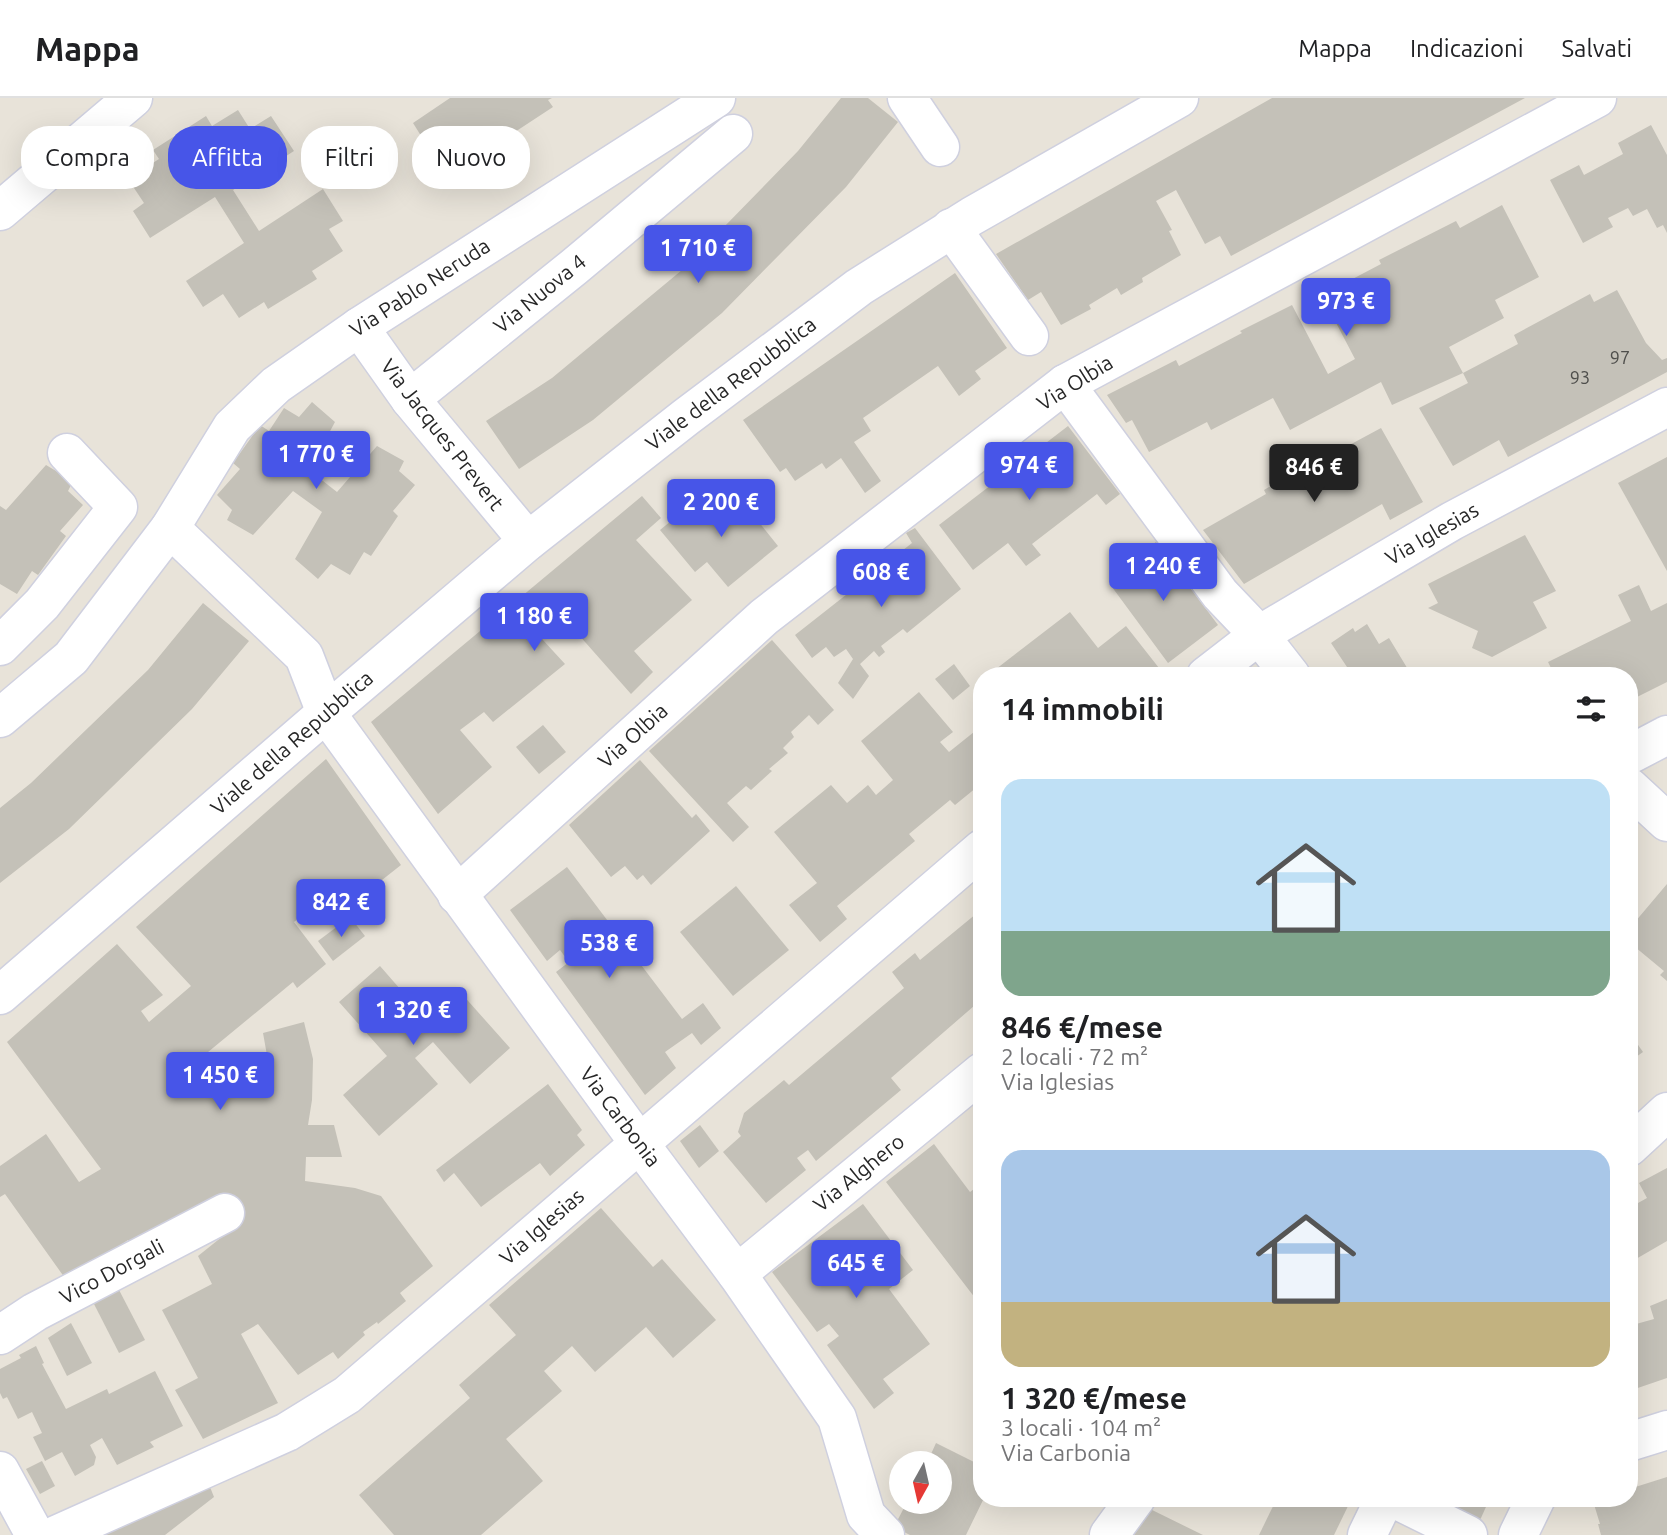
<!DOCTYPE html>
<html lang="it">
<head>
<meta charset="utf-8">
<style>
	body { margin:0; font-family:Ubuntu,sans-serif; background:#f6f6f6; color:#202124; height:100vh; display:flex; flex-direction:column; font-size:26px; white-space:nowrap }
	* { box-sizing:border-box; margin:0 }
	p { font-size:23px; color:#757577 }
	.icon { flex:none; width:38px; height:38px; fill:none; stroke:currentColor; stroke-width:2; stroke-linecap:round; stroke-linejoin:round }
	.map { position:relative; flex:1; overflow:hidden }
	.side { position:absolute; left:973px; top:569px; width:665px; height:840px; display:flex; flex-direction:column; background:#fff; border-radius:28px; box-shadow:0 7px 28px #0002 }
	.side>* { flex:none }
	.hud { position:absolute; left:21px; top:28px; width:665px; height:63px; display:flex; gap:14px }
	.needle { width:46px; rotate:188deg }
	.buttons { position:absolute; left:889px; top:1353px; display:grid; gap:14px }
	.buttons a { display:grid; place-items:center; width:63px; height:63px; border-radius:50%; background:#fff; box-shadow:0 7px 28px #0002; font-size:35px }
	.price { position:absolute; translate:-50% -60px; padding:0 16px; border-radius:7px; background:#4755e8; color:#fff; font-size:23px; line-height:46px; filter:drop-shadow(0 2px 4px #0008) }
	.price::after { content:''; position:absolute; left:50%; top:42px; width:21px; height:16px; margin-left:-10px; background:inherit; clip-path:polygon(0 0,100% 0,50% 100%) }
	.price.current { background:#222; color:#fff }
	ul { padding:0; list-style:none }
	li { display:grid; align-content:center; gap:14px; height:371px; padding:0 28px }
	li span { display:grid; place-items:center; height:217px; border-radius:21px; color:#555 }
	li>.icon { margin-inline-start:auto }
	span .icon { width:126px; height:126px; fill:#fffc; stroke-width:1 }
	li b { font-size:30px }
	h2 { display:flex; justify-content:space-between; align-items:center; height:84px; padding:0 28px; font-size:30px }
	.tag { padding:0 24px; border-radius:28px; background:#fff; box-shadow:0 7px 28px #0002; font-size:24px; line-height:63px }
	.tag.current { background:#4755e8; color:#fff }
	header { display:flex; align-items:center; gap:42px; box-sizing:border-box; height:98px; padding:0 35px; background:#fff; border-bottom:2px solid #e0e0e0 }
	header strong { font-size:33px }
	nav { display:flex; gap:38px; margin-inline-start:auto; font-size:24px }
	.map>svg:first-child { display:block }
	.building { fill:#c4c1b8 }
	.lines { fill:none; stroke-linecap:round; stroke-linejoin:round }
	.minor-casing { stroke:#cfd0df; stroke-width:41 }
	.tertiary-casing { stroke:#cfd0df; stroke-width:41 }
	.minor { stroke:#fff; stroke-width:38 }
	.tertiary { stroke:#fff; stroke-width:38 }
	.labels { text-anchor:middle; stroke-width:6; stroke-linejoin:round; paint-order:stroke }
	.number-label { font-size:18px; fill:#4e4e4b }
	.street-label { font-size:21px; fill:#272727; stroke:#fff }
</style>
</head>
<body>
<header>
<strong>Mappa</strong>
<nav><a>Mappa</a><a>Indicazioni</a><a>Salvati</a></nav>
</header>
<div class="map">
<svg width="1667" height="1437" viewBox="0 0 1667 1437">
	<rect width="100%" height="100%" fill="#e8e3d9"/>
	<g class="building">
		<path d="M 450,0 L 552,0 L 548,2 L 553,9 L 504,41 L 499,34 L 475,50 L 460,28 L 428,49 L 413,25 Z"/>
		<path d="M 841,0 L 868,0 L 898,24 L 846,89 L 722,215 L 593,322 L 519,371 L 486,323 L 552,280 L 682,172 L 798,53 Z"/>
		<path d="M 1272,0 L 1525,0 L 1231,158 L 1220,138 L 1205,146 L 1176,92 L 1156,103 L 1172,132 L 1169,133 L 1181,157 L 1142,180 L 1143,184 L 1121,197 L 1117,190 L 1089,207 L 1091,211 L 1061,227 L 1041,194 L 1028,202 L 996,156 Z"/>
		<path d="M 238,12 L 250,31 L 271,18 L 294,53 L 233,92 L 259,133 L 323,91 L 343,123 L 329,131 L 343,153 L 312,173 L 317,181 L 268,211 L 264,204 L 239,220 L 223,196 L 203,209 L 186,183 L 244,145 L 215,99 L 150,140 L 133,113 L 144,105 L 128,81 L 159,61 L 153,52 L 206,18 L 212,28 Z"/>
		<path d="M 1651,27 L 1667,57 L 1667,135 L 1663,127 L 1657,130 L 1647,111 L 1633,118 L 1628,110 L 1608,120 L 1613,129 L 1583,145 L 1550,82 L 1579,67 L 1584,77 L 1623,56 L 1618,45 Z"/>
		<path d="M 1502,107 L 1539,179 L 1495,202 L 1504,220 L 1449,249 L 1463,275 L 1392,307 L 1381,284 L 1290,332 L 1273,300 L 1211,332 L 1207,324 L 1149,354 L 1132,322 L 1126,325 L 1107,297 L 1176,262 L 1179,268 L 1242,235 L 1240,233 L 1292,207 L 1328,276 L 1355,261 L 1333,219 L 1335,218 L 1324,196 L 1381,166 L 1379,162 L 1456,123 L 1460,130 Z"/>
		<path d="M 955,175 L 1007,250 L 975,273 L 981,281 L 959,298 L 938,268 L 863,320 L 871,333 L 854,344 L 881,383 L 865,395 L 841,360 L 826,371 L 822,365 L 795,383 L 786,370 L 780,374 L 743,322 Z"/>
		<path d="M 1617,192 L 1646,245 L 1662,262 L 1667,260 L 1667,274 L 1508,359 L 1499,342 L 1453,368 L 1419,310 L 1468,285 L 1463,275 L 1518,246 L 1514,237 L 1590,196 L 1594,204 Z"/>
		<path d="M 312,304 L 335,324 L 309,372 L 337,394 L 377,348 L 404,363 L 399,373 L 415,387 L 393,413 L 398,418 L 371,458 L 364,454 L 350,477 L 331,466 L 318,481 L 295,461 L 322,414 L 293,393 L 253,437 L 227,422 L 232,412 L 217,397 L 240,371 L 233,365 L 260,327 L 269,333 L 284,310 L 299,319 Z"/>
		<path d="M 1068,328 L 1120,396 L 1106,407 L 1097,396 L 1032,446 L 1041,457 L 1026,468 L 1008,445 L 973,472 L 939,427 Z"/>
		<path d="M 1381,330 L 1423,404 L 1390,422 L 1382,406 L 1244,486 L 1203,432 L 1266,396 L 1264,392 L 1287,378 L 1281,368 L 1316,348 L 1325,363 L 1342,353 L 1342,351 Z"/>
		<path d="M 1667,359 L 1667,473 L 1618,385 Z"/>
		<path d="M 46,367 L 73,383 L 68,393 L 83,407 L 60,433 L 66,438 L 38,477 L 32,473 L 17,496 L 0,486 L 0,408 L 6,412 Z"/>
		<path d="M 734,393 L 778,448 L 728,489 L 707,464 L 695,474 L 660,432 L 688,409 L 699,422 Z"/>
		<path d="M 642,398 L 661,420 L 636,442 L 692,502 L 634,553 L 653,574 L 631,596 L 555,510 L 531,529 L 565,566 L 493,624 L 484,614 L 460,632 L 492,669 L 438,716 L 371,624 Z"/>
		<path d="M 915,430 L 961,491 L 907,535 L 903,531 L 881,548 L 885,554 L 879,559 L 874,553 L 860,566 L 869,578 L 853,601 L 838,585 L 853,561 L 846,551 L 834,559 L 826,549 L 812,560 L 795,537 L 912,445 L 906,435 Z"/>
		<path d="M 1525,437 L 1556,493 L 1533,504 L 1547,530 L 1492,559 L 1472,550 L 1478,533 L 1428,510 L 1438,505 L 1428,486 Z"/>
		<path d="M 1156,444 L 1218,527 L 1168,565 L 1112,489 L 1125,480 L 1120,472 Z"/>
		<path d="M 1639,487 L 1651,513 L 1667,505 L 1667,584 L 1629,603 L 1629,578 L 1555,578 L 1548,564 L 1631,523 L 1618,497 Z"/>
		<path d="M 203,505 L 249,543 L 192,611 L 69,731 L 0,785 L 0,710 L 31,685 L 148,572 Z"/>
		<path d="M 1070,514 L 1098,550 L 1126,528 L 1159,570 L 1150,578 L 1001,578 L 996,571 Z"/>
		<path d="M 1367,526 L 1379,546 L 1389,540 L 1412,578 L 1340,578 L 1349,572 L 1331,545 L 1353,530 L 1355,534 Z"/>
		<path d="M 772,542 L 834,612 L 818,627 L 809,617 L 791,634 L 794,639 L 783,650 L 788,655 L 769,671 L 772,673 L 751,692 L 746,688 L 727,705 L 749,729 L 733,744 L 649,653 Z"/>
		<path d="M 954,566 L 970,588 L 953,602 L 935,581 Z"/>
		<path d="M 919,594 L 953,634 L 940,644 L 949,654 L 974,634 L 982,644 L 982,685 L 955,707 L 950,702 L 909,736 L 915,743 L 837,808 L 847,821 L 820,844 L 789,807 L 817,785 L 774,734 L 831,687 L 847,705 L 868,687 L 876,697 L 893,682 L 861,643 Z"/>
		<path d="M 543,627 L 566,654 L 539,676 L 516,649 Z"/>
		<path d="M 326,661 L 401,767 L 344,812 L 330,795 L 294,824 L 326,866 L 297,890 L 293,884 L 185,973 L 197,988 L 227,967 L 243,992 L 253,983 L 268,963 L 263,935 L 304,924 L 313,961 L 312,1002 L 308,1027 L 334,1027 L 342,1059 L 306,1059 L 305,1083 L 355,1090 L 381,1098 L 433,1168 L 400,1195 L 406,1203 L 378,1226 L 377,1224 L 363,1234 L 365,1237 L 338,1261 L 333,1254 L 298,1277 L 258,1226 L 241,1236 L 278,1305 L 203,1341 L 175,1292 L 198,1280 L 162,1212 L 212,1186 L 198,1158 L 243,1122 L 228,1096 L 133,1151 L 128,1142 L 67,1183 L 5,1096 L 0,1099 L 0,1068 L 46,1036 L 79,1084 L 101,1071 L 7,944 L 117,846 L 163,897 L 141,913 L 149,924 L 191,888 L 136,829 Z"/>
		<path d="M 640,662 L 692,720 L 696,716 L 710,733 L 651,787 L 643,777 L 637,782 L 625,768 L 611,779 L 569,727 Z"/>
		<path d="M 567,769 L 682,921 L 703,905 L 721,930 L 701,947 L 692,935 L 665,954 L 676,970 L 645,997 L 556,874 L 569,864 L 560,852 L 547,863 L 510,812 Z"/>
		<path d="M 1667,786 L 1667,883 L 1660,877 L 1664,873 L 1629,844 L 1629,831 Z"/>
		<path d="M 736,788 L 789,852 L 733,898 L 680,834 Z"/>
		<path d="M 982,811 L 982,901 L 891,980 L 901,992 L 816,1063 L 808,1052 L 797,1060 L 806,1072 L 766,1105 L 723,1054 L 741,1038 L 738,1034 L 744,1015 L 784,982 L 789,987 L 904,890 L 892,874 L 915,855 L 920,862 Z"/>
		<path d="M 350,819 L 365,838 L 333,863 L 318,843 Z"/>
		<path d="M 380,868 L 428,923 L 461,895 L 510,950 L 470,986 L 433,944 L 415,960 L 438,986 L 379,1038 L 343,997 L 387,958 L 339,904 Z"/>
		<path d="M 1629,934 L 1643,954 L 1629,964 Z"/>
		<path d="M 548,986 L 582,1032 L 577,1037 L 585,1047 L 550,1078 L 540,1065 L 481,1109 L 454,1075 L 444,1084 L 436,1072 Z"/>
		<path d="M 700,1027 L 719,1053 L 699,1070 L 680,1043 Z"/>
		<path d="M 934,1046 L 970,1094 L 982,1085 L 982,1209 L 886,1084 Z"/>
		<path d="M 1667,1070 L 1667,1143 L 1629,1165 L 1629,1110 L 1647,1100 L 1639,1085 Z"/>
		<path d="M 863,1106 L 913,1172 L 889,1191 L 930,1246 L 883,1281 L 894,1295 L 874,1311 L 827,1247 L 839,1238 L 829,1226 L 817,1234 L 772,1174 Z"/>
		<path d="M 601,1110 L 653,1169 L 662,1161 L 716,1222 L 673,1260 L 646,1229 L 595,1274 L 572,1248 L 544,1273 L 562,1293 L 506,1341 L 543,1383 L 481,1437 L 394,1437 L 359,1397 L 470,1300 L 459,1287 L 516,1237 L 489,1207 Z"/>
		<path d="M 118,1190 L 145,1242 L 119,1255 L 94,1206 Z"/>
		<path d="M 1667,1201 L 1667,1280 L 1629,1293 L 1629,1228 L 1654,1221 L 1650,1208 Z"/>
		<path d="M 71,1225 L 92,1265 L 67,1278 L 48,1240 Z"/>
		<path d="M 36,1248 L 44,1265 L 42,1266 L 66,1311 L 107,1291 L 109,1296 L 155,1273 L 183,1328 L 150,1344 L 154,1349 L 117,1367 L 102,1340 L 90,1347 L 96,1359 L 94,1367 L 75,1378 L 62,1354 L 45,1363 L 33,1339 L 42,1335 L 32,1314 L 18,1321 L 7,1299 L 3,1301 L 0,1295 L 0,1271 L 21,1260 L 19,1257 Z"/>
		<path d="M 936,1345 L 982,1368 L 982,1400 L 984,1400 L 966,1437 L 910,1437 L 894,1429 L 907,1404 L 940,1404 L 940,1365 L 927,1365 Z"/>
		<path d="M 42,1363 L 55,1388 L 40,1396 L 26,1371 Z"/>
		<path d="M 1667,1379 L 1667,1437 L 1601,1437 L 1598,1426 L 1600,1426 L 1593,1403 L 1602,1400 L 1629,1400 L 1629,1391 Z"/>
		<path d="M 210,1389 L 214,1399 L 165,1437 L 104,1437 Z"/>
		<path d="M 1277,1400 L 1342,1400 L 1350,1404 L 1334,1437 L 1259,1437 Z"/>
		<path d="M 1415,1400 L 1490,1400 L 1476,1431 Z"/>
		<path d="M 1146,1409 L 1203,1437 L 1132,1437 Z"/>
	</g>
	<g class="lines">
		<defs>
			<g id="minor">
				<path d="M 907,0 L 940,49"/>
				<path d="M 0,113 L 133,0"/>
				<path d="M 951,130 L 1029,238"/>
				<path d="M 359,229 L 410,301 L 528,443"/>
				<path d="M 1065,286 L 1220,496 L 1259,537 L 1291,578"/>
				<path d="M 410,301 L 574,169 L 733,36"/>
				<path d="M 170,430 L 304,558 L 326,615 L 639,1045 L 737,1176 L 837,1320 L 866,1417 L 885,1437"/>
				<path d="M 0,548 L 42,506 L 118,409 L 67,355"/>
				<path d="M 1206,578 L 1259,537 L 1452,423 L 1667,309"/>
				<path d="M 0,620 L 71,560 L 170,430 L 232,329 L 276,287 L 359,229 L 716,0"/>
				<path d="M 1629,657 L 1667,637"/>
				<path d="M 1629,689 L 1667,724"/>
				<path d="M 457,797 L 764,519 L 1065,286 L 1597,0"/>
				<path d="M 1629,1049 L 1667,1014"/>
				<path d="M 737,1176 L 982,974"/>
				<path d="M 0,1237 L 35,1214 L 225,1115"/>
				<path d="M 1629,1344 L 1667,1332"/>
				<path d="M 0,1373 L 35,1437"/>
				<path d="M 1393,1400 L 1468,1437"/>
				<path d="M 56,1437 L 287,1334 L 347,1297 L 982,751"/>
				<path d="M 1109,1437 L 1136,1400"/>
				<path d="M 1367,1437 L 1385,1400"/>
				<path d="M 1518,1437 L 1536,1400"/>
			</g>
			<path id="tertiary" d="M 0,897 L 326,615 L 528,443 L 686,319 L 859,189 L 972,118 L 1179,0"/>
		</defs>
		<use href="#minor" class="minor-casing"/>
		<use href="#tertiary" class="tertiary-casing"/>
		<use href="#minor" class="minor"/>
		<use href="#tertiary" class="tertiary"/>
	</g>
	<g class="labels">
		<g class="number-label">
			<text x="1620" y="266">97</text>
			<text x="1580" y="286">93</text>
		</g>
		<g class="street-label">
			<text transform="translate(420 190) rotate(-33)" y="7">Via Pablo Neruda</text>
			<text transform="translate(540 196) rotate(-39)" y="7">Via Nuova 4</text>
			<text transform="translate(1075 285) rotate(-32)" y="7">Via Olbia</text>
			<text transform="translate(731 286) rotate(-37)" y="7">Viale della Repubblica</text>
			<text transform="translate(442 337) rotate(52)" y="7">Via Jacques Prevert</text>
			<text transform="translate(1432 436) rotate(-30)" y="7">Via Iglesias</text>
			<text transform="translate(633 638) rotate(-42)" y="7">Via Olbia</text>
			<text transform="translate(292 645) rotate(-41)" y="7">Viale della Repubblica</text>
			<text transform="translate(620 1019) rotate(53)" y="7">Via Carbonia</text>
			<text transform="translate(859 1075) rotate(-39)" y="7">Via Alghero</text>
			<text transform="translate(542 1129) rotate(-41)" y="7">Via Iglesias</text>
			<text transform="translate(112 1174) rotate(-28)" y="7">Vico Dorgali</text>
		</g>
	</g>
</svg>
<div class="buttons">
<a><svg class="needle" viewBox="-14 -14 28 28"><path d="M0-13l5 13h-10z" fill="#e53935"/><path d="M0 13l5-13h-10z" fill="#757577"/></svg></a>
</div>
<b class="price" style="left:698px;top:187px">1 710 €</b>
<b class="price" style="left:1346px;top:240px">973 €</b>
<b class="price" style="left:316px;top:393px">1 770 €</b>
<b class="price" style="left:1029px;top:404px">974 €</b>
<b class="price current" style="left:1314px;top:406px">846 €</b>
<b class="price" style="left:721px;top:441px">2 200 €</b>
<b class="price" style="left:1163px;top:505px">1 240 €</b>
<b class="price" style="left:881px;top:511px">608 €</b>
<b class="price" style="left:534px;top:555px">1 180 €</b>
<b class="price" style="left:341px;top:841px">842 €</b>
<b class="price" style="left:609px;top:882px">538 €</b>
<b class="price" style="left:413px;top:949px">1 320 €</b>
<b class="price" style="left:220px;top:1014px">1 450 €</b>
<b class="price" style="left:856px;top:1202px">645 €</b>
<div class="hud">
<a class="tag">Compra</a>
<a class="tag current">Affitta</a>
<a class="tag">Filtri</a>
<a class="tag">Nuovo</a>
</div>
<section class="side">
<h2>14 immobili<svg class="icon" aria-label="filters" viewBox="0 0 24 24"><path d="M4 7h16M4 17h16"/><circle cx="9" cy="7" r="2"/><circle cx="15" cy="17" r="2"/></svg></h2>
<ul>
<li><span style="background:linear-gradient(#bfe0f5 70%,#7fa58c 0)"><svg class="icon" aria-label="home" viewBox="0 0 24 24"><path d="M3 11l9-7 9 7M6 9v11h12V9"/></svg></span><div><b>846 €/mese</b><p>2 locali · 72 m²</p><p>Via Iglesias</p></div></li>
<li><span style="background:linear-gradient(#a9c7e8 70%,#c2b280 0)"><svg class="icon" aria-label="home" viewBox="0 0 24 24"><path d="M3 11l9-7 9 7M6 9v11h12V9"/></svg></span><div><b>1 320 €/mese</b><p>3 locali · 104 m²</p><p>Via Carbonia</p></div></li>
</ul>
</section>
</div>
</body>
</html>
